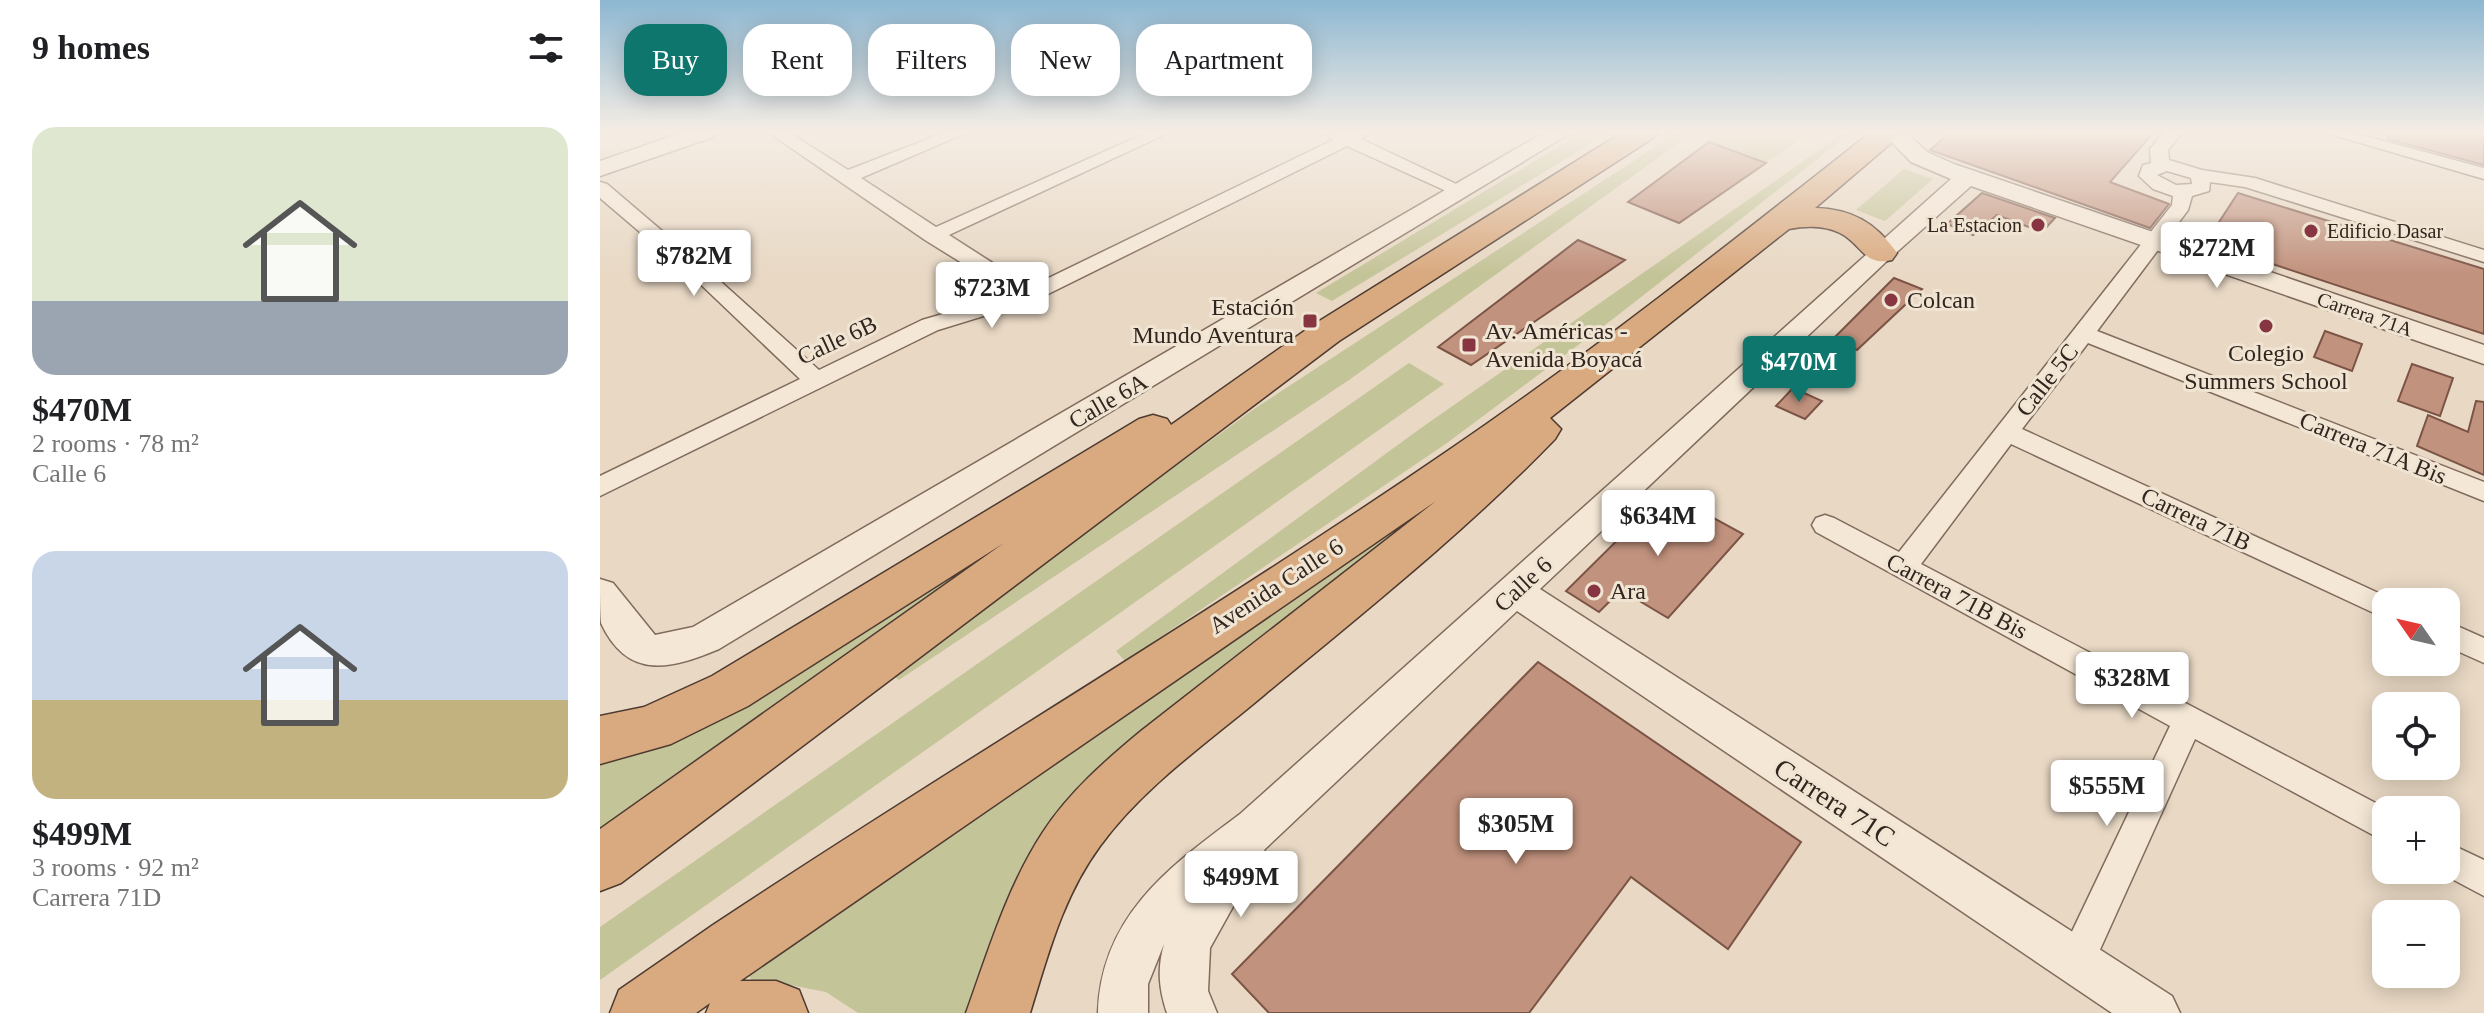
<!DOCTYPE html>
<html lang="en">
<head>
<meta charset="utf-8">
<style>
	body { margin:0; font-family:Georgia,serif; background:#f6f6f6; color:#202124; height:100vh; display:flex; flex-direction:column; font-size:30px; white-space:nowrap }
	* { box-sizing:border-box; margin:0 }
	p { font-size:26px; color:#757577 }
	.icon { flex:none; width:44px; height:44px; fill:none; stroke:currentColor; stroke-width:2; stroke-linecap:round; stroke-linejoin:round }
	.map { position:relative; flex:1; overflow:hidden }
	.drawer { display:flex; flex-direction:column; background:#fff; width:600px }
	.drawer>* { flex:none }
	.hud { position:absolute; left:24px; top:24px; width:760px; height:72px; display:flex; gap:16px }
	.needle { width:52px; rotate:304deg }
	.tools { position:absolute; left:1772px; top:588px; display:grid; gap:16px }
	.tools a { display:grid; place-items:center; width:88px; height:88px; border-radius:16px; background:#fff; box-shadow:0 4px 20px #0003; font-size:40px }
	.price { position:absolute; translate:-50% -68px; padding:0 18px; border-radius:8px; background:#fff; color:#222; font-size:26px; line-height:52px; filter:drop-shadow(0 2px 4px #0008) }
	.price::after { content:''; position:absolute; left:50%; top:48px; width:24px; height:18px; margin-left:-12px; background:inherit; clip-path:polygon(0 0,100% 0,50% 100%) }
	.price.on { background:#0f766e; color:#fff }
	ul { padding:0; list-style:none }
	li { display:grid; align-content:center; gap:16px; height:424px; padding:0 32px }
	li span { display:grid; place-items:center; height:248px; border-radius:24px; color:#555 }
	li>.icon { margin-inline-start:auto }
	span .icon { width:144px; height:144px; fill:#fffc; stroke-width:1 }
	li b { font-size:34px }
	h2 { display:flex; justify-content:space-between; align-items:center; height:96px; padding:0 32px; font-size:34px }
	.pill { padding:0 28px; border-radius:24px; background:#fff; box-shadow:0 4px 20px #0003; font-size:28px; line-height:72px }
	.pill.on { background:#0f766e; color:#fff }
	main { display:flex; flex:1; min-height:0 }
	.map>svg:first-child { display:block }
	.green { fill:#c4c499 }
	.building { fill:#c1927e; stroke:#7c5446; stroke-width:2 }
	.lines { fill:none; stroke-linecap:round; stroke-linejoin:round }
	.minor-casing { stroke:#806b5d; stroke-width:3 }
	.tertiary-casing { stroke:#806b5d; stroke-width:3 }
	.trunk-casing { stroke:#4e3a30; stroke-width:3 }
	.minor { fill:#f4e7d6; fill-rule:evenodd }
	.tertiary { fill:#f4e7d6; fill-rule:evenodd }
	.trunk { fill:#d9aa80; fill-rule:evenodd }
	.poi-dot { fill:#873540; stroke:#f0e4d2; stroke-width:3 }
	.labels { text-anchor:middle; stroke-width:6; stroke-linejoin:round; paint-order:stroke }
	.far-poi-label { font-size:20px; fill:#32251f; stroke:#f0e4d2; text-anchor:end }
	.far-street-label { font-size:20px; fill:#32251f; stroke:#f0e4d2 }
	.poi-label { font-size:24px; fill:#32251f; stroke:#f0e4d2; text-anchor:start }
	.street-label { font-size:24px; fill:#32251f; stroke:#f0e4d2 }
	.near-street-label { font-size:28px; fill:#32251f; stroke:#f0e4d2 }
</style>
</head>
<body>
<main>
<section class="drawer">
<h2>9 homes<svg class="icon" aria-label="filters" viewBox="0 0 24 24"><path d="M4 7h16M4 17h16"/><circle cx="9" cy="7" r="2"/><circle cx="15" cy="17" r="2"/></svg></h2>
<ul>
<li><span style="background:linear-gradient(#dfe7d0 70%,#9aa5b1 0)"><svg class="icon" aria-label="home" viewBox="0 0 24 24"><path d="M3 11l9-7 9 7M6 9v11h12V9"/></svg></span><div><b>$470M</b><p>2 rooms · 78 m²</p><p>Calle 6</p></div></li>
<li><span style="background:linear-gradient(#c9d6e8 60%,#c2b280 0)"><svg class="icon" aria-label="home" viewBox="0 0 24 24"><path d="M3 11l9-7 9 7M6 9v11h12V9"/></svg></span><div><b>$499M</b><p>3 rooms · 92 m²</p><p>Carrera 71D</p></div></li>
</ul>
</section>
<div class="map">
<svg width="1884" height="1013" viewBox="0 0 1884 1013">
	<rect width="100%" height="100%" fill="#e8d8c4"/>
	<g class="green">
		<path d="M 983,132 L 1000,132 L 987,146 L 732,301 L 716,293 Z"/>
		<path d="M 1078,132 L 1094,132 L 749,380 L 299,680 L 291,674 L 654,409 Z"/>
		<path d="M 1123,132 L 1210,132 L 1166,163 L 1157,160 L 1153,163 L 1109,142 Z"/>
		<path d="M 1245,132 L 1252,132 L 1013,319 L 847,443 L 525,661 L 516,651 L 821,428 Z"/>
		<path d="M 1304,169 L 1333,179 L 1285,221 L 1256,210 Z"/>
		<path d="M 809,363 L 844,384 L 0,980 L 0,927 Z"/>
		<path d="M 500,475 L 0,838 L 0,755 Z"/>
		<path d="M 792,530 L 803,538 L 420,879 L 383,964 L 369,1013 L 258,1013 L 226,992 L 185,984 L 158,989 L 145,971 Z"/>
	</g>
	<g class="building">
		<path d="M 1350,132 L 1554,132 L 1510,182 L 1569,204 L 1550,228 L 1330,150 Z"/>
		<path d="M 1789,132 L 1884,132 L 1884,165 L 1788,139 Z"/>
		<path d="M 1109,142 L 1166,163 L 1079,223 L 1028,202 Z"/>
		<path d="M 1382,193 L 1455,218 L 1442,232 L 1397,215 L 1373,235 L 1347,224 Z"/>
		<path d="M 1638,193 L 1884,269 L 1884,334 L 1606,242 Z"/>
		<path d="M 978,240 L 1025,260 L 871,365 L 838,347 Z"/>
		<path d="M 1294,278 L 1322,289 L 1257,350 L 1233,339 Z"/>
		<path d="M 1725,331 L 1762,344 L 1752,371 L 1714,357 Z"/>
		<path d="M 1812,364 L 1853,378 L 1840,416 L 1798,401 Z"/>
		<path d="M 1193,388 L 1222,401 L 1205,419 L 1176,406 Z"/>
		<path d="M 1876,401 L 1884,402 L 1884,475 L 1817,446 L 1828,415 L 1868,432 Z"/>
		<path d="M 1066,492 L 1143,534 L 1068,618 L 1021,590 L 999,612 L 966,591 Z"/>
		<path d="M 938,662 L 1201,842 L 1128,949 L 1031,877 L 929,1013 L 669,1013 L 632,974 Z"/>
	</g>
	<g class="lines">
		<defs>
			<g id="minor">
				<path d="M 168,132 L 188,132 L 248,170 L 346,132 L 368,132 L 261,178 L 336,227 L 548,132 L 570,132 L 349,235 L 430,287 L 733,140 L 728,135 L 731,132 L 770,132 L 761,139 L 871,191 L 862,197 L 855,195 L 747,146 L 436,300 L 338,330 L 0,496 L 0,476 L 200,379 L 95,279 L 0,198 L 0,182 L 7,184 L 109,271 L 219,370 L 322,320 L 412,294 L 325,240 Z"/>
				<path d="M 1564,132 L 1582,132 L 1568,150 L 1569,160 L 1602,170 L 1655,178 L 1884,250 L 1884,262 L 1645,187 L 1610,182 L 1609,191 L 1592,196 L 1588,210 L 1497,331 L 1884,482 L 1884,501 L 1488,343 L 1422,429 L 1798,602 L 1786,602 L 1786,617 L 1776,614 L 1411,444 L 1321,564 L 1789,810 L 1786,842 L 1595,739 L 1489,974 L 1476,979 L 1463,974 L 1458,961 L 1570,726 L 1216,532 L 1212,525 L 1216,518 L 1225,515 L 1234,518 L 1299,552 L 1572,205 L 1573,196 L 1553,189 L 1539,176 L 1543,165 L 1551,163 L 1550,149 ZM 1567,171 L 1591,178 L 1592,184 L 1576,185 L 1557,175 Z"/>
				<path d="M 1723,132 L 1750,132 L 1884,168 L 1884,179 Z"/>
				<path d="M 1846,621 L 1884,638 L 1884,663 L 1846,646 Z"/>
				<path d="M 1846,842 L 1884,860 L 1884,896 L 1835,870 L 1846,870 Z"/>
			</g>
			<g id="tertiary">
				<path d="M 84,132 L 116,132 L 113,137 L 0,176 L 0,161 Z"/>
				<path d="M 945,132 L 972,132 L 119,649 C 71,669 28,681 1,623 C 0,612 0,591 0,579 L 13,583 L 55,635 L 93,627 Z"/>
				<path d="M 1282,132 L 1306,132 L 1327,152 L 1354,164 L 1884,345 L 1884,364 L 1371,186 L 1289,259 L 940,589 L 1572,996 L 1580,1013 L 1512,1013 L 917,611 L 665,849 L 610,948 L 608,991 L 617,1013 L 567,1013 C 559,989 557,969 564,944 L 548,984 L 548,1013 L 498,1013 C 501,916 569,867 640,814 L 1351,179 L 1311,162 Z"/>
			</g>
			<g id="trunk">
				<path d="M 1023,132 L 1058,132 L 1053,138 L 739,341 L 21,883 L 0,891 L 0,829 L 404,543 L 148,706 L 71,744 L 0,764 L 0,716 L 44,707 L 112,676 L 539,419 L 553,415 L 567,419 L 571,425 L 713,325 Z"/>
				<path d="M 1271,132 L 1304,132 L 1215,208 C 1252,209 1276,223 1297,253 L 1292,260 C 1264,267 1262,244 1240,233 C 1224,225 1205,226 1189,229 L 950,418 L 961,429 L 955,439 C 865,532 764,612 664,695 C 608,742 544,786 500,846 C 463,896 448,955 430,1013 L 366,1013 C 388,952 407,887 443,832 C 469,792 505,761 541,731 L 836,501 L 140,981 L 176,981 L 199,990 L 208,1013 L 106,1013 L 110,1003 L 96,1013 L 10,1013 L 19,990 L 113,925 C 356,764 608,615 849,450 C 994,351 1133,241 1271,132 Z"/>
			</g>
		</defs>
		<use href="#minor" class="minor-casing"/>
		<use href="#tertiary" class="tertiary-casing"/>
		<use href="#trunk" class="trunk-casing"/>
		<use href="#minor" class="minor"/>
		<use href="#tertiary" class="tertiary"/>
		<use href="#trunk" class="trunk"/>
	</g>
	<linearGradient id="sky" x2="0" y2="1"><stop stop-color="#8db7d2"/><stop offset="0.48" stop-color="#f5ede4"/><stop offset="1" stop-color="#f5ede4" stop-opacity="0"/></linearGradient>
	<rect width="1884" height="274" fill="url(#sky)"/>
	<g class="poi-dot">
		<circle cx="1438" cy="225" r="8"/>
		<circle cx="1711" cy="231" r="8"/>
		<circle cx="1291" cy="300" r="8"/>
		<rect x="702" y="313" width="16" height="16" rx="4"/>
		<circle cx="1666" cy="326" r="8"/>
		<rect x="861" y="337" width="16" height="16" rx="4"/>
		<circle cx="994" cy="591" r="8"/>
	</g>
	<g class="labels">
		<g class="far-poi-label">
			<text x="1422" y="232">La Estacion</text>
			<text x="1727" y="238" text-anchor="start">Edificio Dasar</text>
		</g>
		<g class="far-street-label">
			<text transform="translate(1765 314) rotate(19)" y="7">Carrera 71A</text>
		</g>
		<g class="poi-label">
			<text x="1307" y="308">Colcan</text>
			<text x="694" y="315" text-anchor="end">Estación<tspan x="694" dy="28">Mundo Aventura</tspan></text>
			<text x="885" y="339">Av. Américas -<tspan x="885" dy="28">Avenida Boyacá</tspan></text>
			<text x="1666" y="361" text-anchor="middle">Colegio<tspan x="1666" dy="28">Summers School</tspan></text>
			<text x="1010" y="599">Ara</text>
		</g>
		<g class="street-label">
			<text transform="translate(237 340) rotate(-25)" y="8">Calle 6B</text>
			<text transform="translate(1447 380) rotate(-52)" y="8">Calle 5C</text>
			<text transform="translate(508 401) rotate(-30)" y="8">Calle 6A</text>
			<text transform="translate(1773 448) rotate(22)" y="8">Carrera 71A Bis</text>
			<text transform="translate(1596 519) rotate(25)" y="8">Carrera 71B</text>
			<text transform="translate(923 584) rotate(-43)" y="8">Calle 6</text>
			<text transform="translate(676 586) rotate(-33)" y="8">Avenida Calle 6</text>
			<text transform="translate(1357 596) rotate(28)" y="8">Carrera 71B Bis</text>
		</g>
		<g class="near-street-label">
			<text transform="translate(1235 802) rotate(33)" y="10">Carrera 71C</text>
		</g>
	</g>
</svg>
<div class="tools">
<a><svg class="needle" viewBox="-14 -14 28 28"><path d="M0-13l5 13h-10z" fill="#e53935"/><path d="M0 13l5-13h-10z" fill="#757577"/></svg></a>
<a><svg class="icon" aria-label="locate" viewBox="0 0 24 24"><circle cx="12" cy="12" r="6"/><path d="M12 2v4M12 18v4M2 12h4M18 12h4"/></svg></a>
<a>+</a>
<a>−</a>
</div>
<b class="price" style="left:1617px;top:290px">$272M</b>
<b class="price" style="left:94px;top:298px">$782M</b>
<b class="price" style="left:392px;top:330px">$723M</b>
<b class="price on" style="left:1199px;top:404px">$470M</b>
<b class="price" style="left:1058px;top:558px">$634M</b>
<b class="price" style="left:1532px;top:720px">$328M</b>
<b class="price" style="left:1507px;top:828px">$555M</b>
<b class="price" style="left:916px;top:866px">$305M</b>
<b class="price" style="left:641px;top:919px">$499M</b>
<div class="hud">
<a class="pill on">Buy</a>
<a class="pill">Rent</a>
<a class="pill">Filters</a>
<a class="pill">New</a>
<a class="pill">Apartment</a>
</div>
</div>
</main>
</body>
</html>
